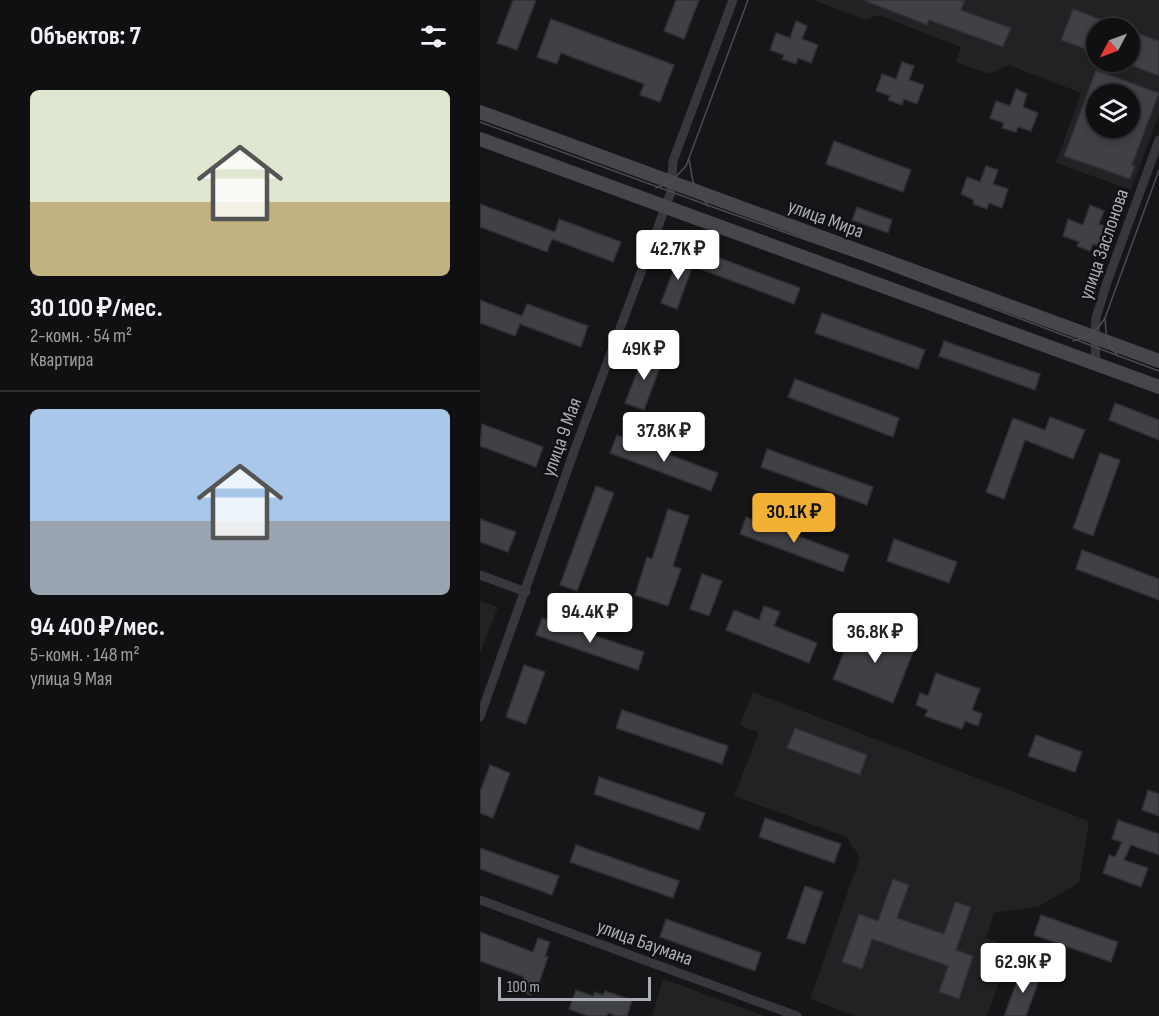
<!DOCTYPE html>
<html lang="ru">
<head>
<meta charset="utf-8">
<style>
	body { margin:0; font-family:"Sofia Sans Condensed",sans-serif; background:#19191b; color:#f1f3f6; height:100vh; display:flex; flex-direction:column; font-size:22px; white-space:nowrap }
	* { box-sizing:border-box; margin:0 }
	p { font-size:20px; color:#9c9d9f }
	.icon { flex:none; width:33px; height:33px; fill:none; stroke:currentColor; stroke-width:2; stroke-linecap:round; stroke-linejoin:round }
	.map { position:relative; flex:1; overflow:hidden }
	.drawer { display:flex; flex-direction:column; background:#101012; width:480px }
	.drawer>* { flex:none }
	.needle { width:39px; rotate:229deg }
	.fabs { position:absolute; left:606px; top:18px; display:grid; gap:12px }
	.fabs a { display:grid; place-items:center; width:54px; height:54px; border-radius:50%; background:#101012; box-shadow:0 3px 9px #0003,0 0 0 2px #303032; font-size:30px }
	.scale { position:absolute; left:18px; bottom:15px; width:153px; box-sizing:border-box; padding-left:6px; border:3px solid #a8adb8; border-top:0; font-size:16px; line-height:21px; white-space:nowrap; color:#a8adb8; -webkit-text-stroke:4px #111113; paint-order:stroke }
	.price { position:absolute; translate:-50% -51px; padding:0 14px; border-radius:6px; background:#fff; color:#222; font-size:20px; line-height:39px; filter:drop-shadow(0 2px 3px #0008) }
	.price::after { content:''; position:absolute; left:50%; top:36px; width:18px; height:14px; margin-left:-9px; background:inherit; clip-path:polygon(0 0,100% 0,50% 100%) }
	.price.selected { background:#f2b134; color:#111 }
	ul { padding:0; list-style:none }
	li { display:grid; align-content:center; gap:12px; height:318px; padding:0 30px }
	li+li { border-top:2px solid #303032 }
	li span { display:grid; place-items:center; height:186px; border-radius:9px; color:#555 }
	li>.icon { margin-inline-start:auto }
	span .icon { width:108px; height:108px; fill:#fffc; stroke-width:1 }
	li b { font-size:26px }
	h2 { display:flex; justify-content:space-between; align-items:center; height:72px; padding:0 30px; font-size:26px }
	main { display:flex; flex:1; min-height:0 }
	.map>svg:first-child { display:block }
	.built { fill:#222225; fill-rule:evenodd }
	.building { fill:#404145; stroke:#303034; stroke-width:1.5; fill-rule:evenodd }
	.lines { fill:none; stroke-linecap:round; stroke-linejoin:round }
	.street { stroke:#37383d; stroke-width:9 }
	.secondary { stroke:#45474d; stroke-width:14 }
	.tram { stroke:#4a4c52; stroke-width:1.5 }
	.labels { text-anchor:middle; stroke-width:5; stroke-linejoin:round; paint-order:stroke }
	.street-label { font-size:20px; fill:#a8adb8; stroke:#111113 }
</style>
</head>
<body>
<main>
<section class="drawer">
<h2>Объектов: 7<svg class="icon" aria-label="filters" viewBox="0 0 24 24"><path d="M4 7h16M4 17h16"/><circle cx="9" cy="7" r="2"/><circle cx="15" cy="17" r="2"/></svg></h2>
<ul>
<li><span style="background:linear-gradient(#dfe7d0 60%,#c2b280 0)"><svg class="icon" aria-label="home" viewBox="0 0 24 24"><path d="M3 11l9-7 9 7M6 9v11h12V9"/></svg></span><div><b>30 100 ₽/мес.</b><p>2-комн. · 54 m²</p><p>Квартира</p></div></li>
<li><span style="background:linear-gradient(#a9c7e8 60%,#9aa5b1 0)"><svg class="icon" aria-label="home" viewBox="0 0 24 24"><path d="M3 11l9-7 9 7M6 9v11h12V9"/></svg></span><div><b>94 400 ₽/мес.</b><p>5-комн. · 148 m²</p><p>улица 9 Мая</p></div></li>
</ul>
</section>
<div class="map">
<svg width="679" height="1016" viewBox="0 0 679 1016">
	<rect width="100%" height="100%" fill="#161618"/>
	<g class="built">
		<path d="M 333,0 L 679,0 L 679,114 L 651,190 L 576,163 L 601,93 L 529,65 L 509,74 L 476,62 L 481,47 L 398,15 L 386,20 ZM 616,28 L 650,28 L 650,62 L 616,62 ZM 616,94 L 650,94 L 650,128 L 616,128 Z"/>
		<path d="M 0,601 L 18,607 L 0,653 Z"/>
		<path d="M 273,692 L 609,821 L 599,883 L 559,906 L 514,913 L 506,937 L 531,948 L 507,1016 L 376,1016 L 330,999 L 380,857 L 366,837 L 254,796 L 279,733 L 260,725 Z"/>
		<path d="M 183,979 L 285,1016 L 172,1016 Z"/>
	</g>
	<g class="building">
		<path d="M 33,0 L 56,0 L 37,50 L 17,43 Z"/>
		<path d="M 196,0 L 219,0 L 204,39 L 184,31 Z"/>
		<path d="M 383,0 L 485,0 L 481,10 L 531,28 L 523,47 L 449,20 L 447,25 Z"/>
		<path d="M 593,9 L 643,28 L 616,28 L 616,53 L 581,40 Z"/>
		<path d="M 71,19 L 194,65 L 180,102 L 160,95 L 164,84 L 81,53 L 77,64 L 57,57 Z"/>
		<path d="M 316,21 L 327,26 L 322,39 L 338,45 L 331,63 L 318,58 L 316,64 L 302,59 L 304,55 L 290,50 L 296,33 L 310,38 Z"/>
		<path d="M 650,30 L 679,41 L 679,76 L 650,65 Z"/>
		<path d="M 422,62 L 434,66 L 429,80 L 444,85 L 437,104 L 424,99 L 422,105 L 408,100 L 410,96 L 396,91 L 402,74 L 416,79 Z"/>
		<path d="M 616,70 L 679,93 L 652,165 L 655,166 L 650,179 L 584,156 ZM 616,94 L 650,94 L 650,128 L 616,128 Z"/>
		<path d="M 536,89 L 547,94 L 543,107 L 558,113 L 551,131 L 538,127 L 536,132 L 522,128 L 524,123 L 510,118 L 516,101 L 530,106 Z"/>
		<path d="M 354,141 L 431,170 L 423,192 L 346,164 Z"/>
		<path d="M 506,166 L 518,170 L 513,184 L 528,189 L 522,208 L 509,203 L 507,209 L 493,204 L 494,200 L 481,194 L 487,177 L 500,182 Z"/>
		<path d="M 0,204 L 75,232 L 79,219 L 141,242 L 133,262 L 72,239 L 67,252 L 0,227 Z"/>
		<path d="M 610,205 L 624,211 L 619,224 L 633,229 L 626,249 L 613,244 L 610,251 L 597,246 L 599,242 L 583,236 L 588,219 L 603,225 Z"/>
		<path d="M 377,207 L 412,220 L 408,233 L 372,220 Z"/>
		<path d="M 221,251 L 320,288 L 314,304 L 215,267 Z"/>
		<path d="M 200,253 L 215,259 L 197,309 L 181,303 Z"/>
		<path d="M 0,300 L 42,316 L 47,304 L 108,326 L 101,347 L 40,324 L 35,336 L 0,323 Z"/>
		<path d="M 342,313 L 445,350 L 438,369 L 335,333 Z"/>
		<path d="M 464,341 L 560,374 L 555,390 L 459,356 Z"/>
		<path d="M 165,352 L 183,359 L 164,410 L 145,403 Z"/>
		<path d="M 315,379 L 419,418 L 413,437 L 308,397 Z"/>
		<path d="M 635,403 L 679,420 L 679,440 L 629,420 Z"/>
		<path d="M 570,417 L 605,430 L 593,459 L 545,440 L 524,499 L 506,492 L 533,418 L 565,430 Z"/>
		<path d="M 2,424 L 63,447 L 56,467 L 0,446 Z"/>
		<path d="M 137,435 L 238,473 L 231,491 L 130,453 Z"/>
		<path d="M 287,449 L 393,487 L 387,505 L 281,467 Z"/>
		<path d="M 620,453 L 640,460 L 613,536 L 593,528 Z"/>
		<path d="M 116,486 L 134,493 L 97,591 L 80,585 Z"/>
		<path d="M 188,509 L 209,516 L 193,566 L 201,569 L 188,606 L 155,595 L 167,557 L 172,559 Z"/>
		<path d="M 266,517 L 369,555 L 363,572 L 260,534 Z"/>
		<path d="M 0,519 L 36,532 L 28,552 L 0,542 Z"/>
		<path d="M 414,539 L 477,562 L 469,583 L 407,561 Z"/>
		<path d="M 602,550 L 679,579 L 679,600 L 596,569 Z"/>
		<path d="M 222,574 L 242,581 L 229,616 L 210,609 Z"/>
		<path d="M 284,606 L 300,612 L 294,626 L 337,643 L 329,663 L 246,630 L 254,610 L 279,620 Z"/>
		<path d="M 62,618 L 164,652 L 158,670 L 56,635 Z"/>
		<path d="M 388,628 L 435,647 L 413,703 L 353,679 L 371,634 L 384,639 Z"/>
		<path d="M 44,665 L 65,672 L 46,724 L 26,717 Z"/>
		<path d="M 456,673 L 500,689 L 492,710 L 502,714 L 498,726 L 485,721 L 482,729 L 445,716 L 448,710 L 436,705 L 440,693 L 448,696 Z"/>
		<path d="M 142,710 L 248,746 L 242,764 L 136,728 Z"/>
		<path d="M 315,728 L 387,755 L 380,775 L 307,748 Z"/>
		<path d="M 556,735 L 602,752 L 595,772 L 548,756 Z"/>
		<path d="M 10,765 L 30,773 L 13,818 L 0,813 L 0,792 Z"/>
		<path d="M 119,777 L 225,813 L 219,830 L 114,794 Z"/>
		<path d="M 668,790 L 679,794 L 679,816 L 662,810 Z"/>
		<path d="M 285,818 L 361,844 L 354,863 L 279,837 Z"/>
		<path d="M 638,820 L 679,834 L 679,855 L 651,845 L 644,860 L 668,868 L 661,887 L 623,873 L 629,855 L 635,857 L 642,842 L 632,839 Z"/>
		<path d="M 96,845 L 199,881 L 193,898 L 90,862 Z"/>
		<path d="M 0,848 L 79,876 L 72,895 L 0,869 Z"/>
		<path d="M 413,879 L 429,885 L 417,918 L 464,934 L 475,902 L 491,907 L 476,950 L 493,956 L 479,999 L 459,992 L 468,966 L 392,939 L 382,969 L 362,962 L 379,914 L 398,921 Z"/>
		<path d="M 325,886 L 343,892 L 325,944 L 307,938 Z"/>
		<path d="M 561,915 L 638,942 L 631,962 L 554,935 Z"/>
		<path d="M 186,919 L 281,953 L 275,971 L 180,937 Z"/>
		<path d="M 0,932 L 53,952 L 58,938 L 70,942 L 65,956 L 68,957 L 59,983 L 56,982 L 51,995 L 39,990 L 44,977 L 0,961 Z"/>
		<path d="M 542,968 L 561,975 L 546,1016 L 524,1016 Z"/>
		<path d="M 96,990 L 113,996 L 115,992 L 123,995 L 125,991 L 152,1000 L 147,1016 L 136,1016 L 128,1013 L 127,1016 L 108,1016 L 89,1009 Z"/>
	</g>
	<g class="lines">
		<g class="street">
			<path d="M 616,364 L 615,338 L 616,318 L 627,282 L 679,140"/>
			<path d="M 0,575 L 46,592"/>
			<path d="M 0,717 L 96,446 L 191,192 L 193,161 L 253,0"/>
			<path d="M 0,900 L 317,1016"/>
		</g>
		<g class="secondary">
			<path d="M 0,112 L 679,361"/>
			<path d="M 0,139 L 679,387"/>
		</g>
		<g class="tram">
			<path d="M 0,122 L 241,210 L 384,260 L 679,371"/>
			<path d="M 209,159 L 213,182 L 228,206"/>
			<path d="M 176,188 L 191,182 L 206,166 L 268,0"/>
			<path d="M 625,318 L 627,342 L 638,356"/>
			<path d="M 593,341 C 609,337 617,331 625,318 L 679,170"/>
		</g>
	</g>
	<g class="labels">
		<g class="street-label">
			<text transform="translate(346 218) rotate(20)" y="7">улица Мира</text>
			<text transform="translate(623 244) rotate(-71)" y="7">улица Заслонова</text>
			<text transform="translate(81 437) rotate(-70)" y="7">улица 9 Мая</text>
			<text transform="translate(165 942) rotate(20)" y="7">улица Баумана</text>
		</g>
	</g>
</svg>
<div class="fabs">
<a><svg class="needle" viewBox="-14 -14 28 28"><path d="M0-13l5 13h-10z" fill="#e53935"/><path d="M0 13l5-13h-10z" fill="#9c9d9f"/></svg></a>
<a><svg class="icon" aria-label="layers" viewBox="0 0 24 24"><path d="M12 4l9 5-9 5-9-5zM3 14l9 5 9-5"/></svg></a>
</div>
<div class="scale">100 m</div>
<b class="price" style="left:198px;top:281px">42.7K ₽</b>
<b class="price" style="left:164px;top:381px">49K ₽</b>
<b class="price" style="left:184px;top:463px">37.8K ₽</b>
<b class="price selected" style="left:314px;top:544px">30.1K ₽</b>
<b class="price" style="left:110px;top:644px">94.4K ₽</b>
<b class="price" style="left:395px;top:664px">36.8K ₽</b>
<b class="price" style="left:543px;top:994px">62.9K ₽</b>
</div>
</main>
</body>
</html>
